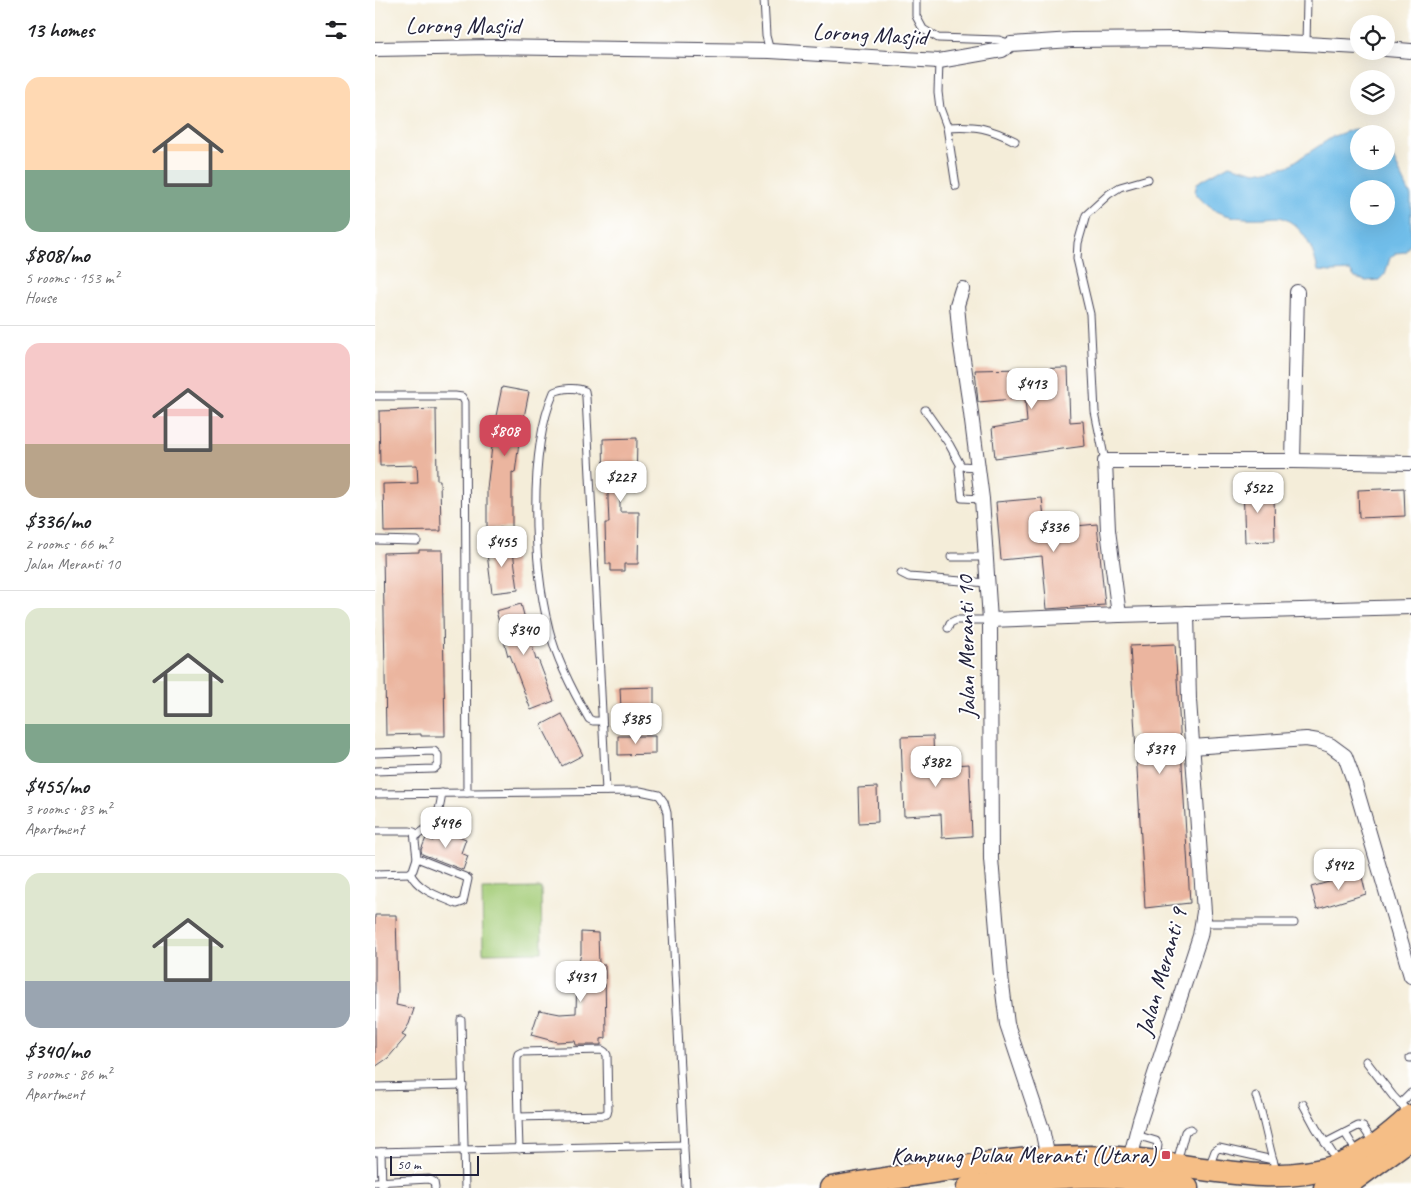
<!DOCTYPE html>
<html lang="en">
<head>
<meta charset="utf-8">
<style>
	body { margin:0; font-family:Caveat,sans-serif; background:#f6f6f6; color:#202124; height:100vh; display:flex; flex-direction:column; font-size:19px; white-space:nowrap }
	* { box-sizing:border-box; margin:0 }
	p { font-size:16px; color:#757577 }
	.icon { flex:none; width:28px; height:28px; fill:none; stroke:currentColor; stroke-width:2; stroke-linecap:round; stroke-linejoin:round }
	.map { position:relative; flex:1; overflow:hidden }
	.side { display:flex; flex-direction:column; background:#fff; width:375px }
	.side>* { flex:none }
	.tools { position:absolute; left:975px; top:15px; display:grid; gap:10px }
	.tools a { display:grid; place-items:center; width:45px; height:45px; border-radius:50%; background:#fff; box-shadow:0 5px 20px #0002; font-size:25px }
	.scale { position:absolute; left:15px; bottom:12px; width:89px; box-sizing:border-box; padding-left:5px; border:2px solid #22223b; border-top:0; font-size:14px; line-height:18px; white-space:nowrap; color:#22223b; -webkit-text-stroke:4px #fff; paint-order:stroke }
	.price { position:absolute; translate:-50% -42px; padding:0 11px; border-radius:10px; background:#fff; color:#222; font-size:16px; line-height:32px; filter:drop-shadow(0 1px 2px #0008) }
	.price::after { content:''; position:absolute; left:50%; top:30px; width:15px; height:11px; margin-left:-8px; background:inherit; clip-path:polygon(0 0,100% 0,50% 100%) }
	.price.active { background:#d1495b; color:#fff }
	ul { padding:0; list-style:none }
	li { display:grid; align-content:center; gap:10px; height:265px; padding:0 25px }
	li+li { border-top:1px solid #e0e0e0 }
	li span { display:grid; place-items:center; height:155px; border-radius:15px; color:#555 }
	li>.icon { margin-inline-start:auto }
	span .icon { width:90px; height:90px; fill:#fffc; stroke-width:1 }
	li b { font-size:21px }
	h2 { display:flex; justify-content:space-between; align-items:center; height:60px; padding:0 25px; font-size:21px }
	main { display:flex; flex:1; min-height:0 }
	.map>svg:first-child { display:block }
	.green { fill:#a6ce7a; stroke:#64785a }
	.water { fill:#6fbde9; stroke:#487092; fill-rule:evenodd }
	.building { fill:#ebb59f }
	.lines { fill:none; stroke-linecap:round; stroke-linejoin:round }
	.lane-casing { stroke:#424053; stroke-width:9 }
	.street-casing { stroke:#424053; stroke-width:16 }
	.primary-casing { stroke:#424053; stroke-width:25 }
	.lane { stroke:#fff; stroke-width:7 }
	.street { stroke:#fff; stroke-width:14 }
	.primary { stroke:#f5be86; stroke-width:22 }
	.poi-dot { fill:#d1495b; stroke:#fff; stroke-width:2 }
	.labels { text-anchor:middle; stroke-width:4; stroke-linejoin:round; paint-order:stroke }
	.street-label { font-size:24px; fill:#22223b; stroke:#fff }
	.poi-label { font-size:24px; fill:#22223b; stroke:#fff; text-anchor:end }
</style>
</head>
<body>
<main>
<section class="side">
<h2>13 homes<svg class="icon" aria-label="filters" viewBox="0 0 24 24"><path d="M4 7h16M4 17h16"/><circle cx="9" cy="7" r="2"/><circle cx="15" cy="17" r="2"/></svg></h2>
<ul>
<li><span style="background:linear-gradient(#ffd9b3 60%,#7fa58c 0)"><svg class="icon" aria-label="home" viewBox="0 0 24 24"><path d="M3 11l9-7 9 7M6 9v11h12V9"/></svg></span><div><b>$808/mo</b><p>5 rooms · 153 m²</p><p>House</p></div></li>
<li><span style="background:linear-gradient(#f6c9c9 65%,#b9a48a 0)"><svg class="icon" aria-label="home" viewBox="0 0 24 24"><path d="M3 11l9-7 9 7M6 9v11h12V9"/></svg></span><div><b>$336/mo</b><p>2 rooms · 66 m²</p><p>Jalan Meranti 10</p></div></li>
<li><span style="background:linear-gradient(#dfe7d0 75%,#7fa58c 0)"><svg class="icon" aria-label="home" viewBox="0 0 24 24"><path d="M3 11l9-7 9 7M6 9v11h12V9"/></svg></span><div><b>$455/mo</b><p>3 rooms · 83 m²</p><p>Apartment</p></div></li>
<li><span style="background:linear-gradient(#dfe7d0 70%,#9aa5b1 0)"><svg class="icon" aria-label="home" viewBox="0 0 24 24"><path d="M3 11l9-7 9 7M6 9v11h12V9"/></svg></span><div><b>$340/mo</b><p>3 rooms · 86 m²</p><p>Apartment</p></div></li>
</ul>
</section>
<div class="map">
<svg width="1036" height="1188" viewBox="0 0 1036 1188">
	<rect width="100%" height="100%" fill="#fff"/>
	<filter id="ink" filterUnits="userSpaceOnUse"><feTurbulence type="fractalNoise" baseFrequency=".02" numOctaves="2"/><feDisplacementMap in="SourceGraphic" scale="10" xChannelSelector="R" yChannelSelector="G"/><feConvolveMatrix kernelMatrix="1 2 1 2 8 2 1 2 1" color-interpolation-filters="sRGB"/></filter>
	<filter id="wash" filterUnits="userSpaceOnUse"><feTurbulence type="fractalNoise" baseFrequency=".0096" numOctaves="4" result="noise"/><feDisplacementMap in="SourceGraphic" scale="20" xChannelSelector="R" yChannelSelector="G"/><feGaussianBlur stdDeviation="1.12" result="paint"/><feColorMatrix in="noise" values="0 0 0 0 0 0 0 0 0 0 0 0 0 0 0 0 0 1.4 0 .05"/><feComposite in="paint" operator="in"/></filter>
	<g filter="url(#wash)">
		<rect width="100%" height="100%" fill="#f4edd9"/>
		<path class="green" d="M 166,888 L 167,952 L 108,953 L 107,889 Z"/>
		<path class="water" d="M 979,129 L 999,131 L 1003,134 L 984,134 L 984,161 L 1011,161 L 1011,143 L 1036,196 L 1036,242 L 1030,252 L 1021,253 L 1015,258 L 1010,274 L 1004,280 L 991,281 L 980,278 L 975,271 L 956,272 L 943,271 C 939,250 929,227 908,218 C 903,216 894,218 889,218 C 861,219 838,217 820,192 L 822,183 L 854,165 L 881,172 L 913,166 L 959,136 ZM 984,189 L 1011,189 L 1011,216 L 984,216 Z"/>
		<g id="blocks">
			<g class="building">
				<path d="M 693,368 L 695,422 L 708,421 L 710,446 L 620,458 L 617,428 L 652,422 L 650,398 L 603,402 L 600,370 Z"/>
				<path d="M 127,387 L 154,392 L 147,427 L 146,427 L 140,473 L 137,472 L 137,528 L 112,528 L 112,489 L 120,421 Z"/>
				<path d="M 61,409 L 62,480 L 65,480 L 66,531 L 9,532 L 8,484 L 43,483 L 42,465 L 5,466 L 4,411 Z"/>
				<path d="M 262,438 L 261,490 L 245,490 L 245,512 L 264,512 L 263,564 L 249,564 L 249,571 L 236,571 L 236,564 L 231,564 L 230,523 L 234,523 L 233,500 L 233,490 L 229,490 L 228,439 Z"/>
				<path d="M 890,484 L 890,497 L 899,496 L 900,541 L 870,542 L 868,485 Z"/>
				<path d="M 1029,488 L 1030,516 L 984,518 L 983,490 Z"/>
				<path d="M 667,498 L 670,529 L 722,524 L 730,605 L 672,609 L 667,556 L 626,560 L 621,502 Z"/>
				<path d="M 137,543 L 143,590 L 117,593 L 111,546 Z"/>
				<path d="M 44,550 L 67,550 L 70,736 L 46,736 L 46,734 L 11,735 L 8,553 L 44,552 Z"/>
				<path d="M 146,604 L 161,660 L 163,659 L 179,701 L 156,710 L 135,655 L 133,656 L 121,611 Z"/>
				<path d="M 800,644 L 815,903 L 770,908 L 755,646 Z"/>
				<path d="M 279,687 L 279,709 L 246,709 L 245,688 Z"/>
				<path d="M 187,714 L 208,755 L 187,766 L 166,725 Z"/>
				<path d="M 243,736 L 280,736 L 280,754 L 243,755 Z"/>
				<path d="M 558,736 L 559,766 L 594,764 L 597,836 L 567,838 L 566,814 L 529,816 L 526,737 Z"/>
				<path d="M 502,787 L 503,822 L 484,823 L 483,788 Z"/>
				<path d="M 63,828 L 91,839 L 86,853 L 93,856 L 88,870 L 47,854 L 46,850 L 51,838 L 58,841 Z"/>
				<path d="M 986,873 L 991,894 L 942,909 L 936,887 Z"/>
				<path d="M 0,915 L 21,915 L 23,991 L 21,1005 L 39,1009 L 34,1024 L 27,1035 L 31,1037 L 13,1058 L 0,1067 Z"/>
				<path d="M 206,932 L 223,933 L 224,965 L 230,965 L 231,1038 L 226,1039 L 226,1045 L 201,1045 L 200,1041 L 182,1042 L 156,1035 L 164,1010 L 185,1014 L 201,1013 L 202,973 L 206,953 Z"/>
			</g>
		</g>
	</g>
	<g filter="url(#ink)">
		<use href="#blocks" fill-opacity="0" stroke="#424053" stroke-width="1"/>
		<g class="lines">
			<defs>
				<g id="lane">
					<path d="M 389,0 L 391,36 L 395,51"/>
					<path d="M 541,0 L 541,16 L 548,29 L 563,38 L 624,40 L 636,44"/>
					<path d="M 931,44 L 932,0"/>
					<path d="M 564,61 L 563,92 L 565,108 L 572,127 L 581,186"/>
					<path d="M 572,127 C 601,125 614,128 640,141"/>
					<path d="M 0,396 L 80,396 L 87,397 L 90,402 L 92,793"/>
					<path d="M 550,410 L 574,444 L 586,466 L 602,467"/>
					<path d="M 730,461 L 720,412 L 715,314 L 702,259 L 703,243 L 711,215 L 734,194 L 745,187 L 773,179"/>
					<path d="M 586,466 L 584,469 L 587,498 L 607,499"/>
					<path d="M 0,540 L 42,541"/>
					<path d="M 576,557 L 611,557"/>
					<path d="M 526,573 L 534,577 L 613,583"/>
					<path d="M 573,628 L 575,623 L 581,620 L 615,620"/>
					<path d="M 227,721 L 218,721 L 214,719 C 197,690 182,661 174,629 C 158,566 153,451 179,392 C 187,388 202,387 210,391 L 211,397 L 231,791"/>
					<path d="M 0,753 L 59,751 L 63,755 L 63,765 L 59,769 L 0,771"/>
					<path d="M 0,794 L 265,791 L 284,795 L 289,802 L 292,813 L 311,1188"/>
					<path d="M 0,831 L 35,831 L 39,832 L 42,858 L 90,877 L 93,879 L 88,902 L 82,904 C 64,896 44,891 35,873"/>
					<path d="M 41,836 C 61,823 64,817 67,793"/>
					<path d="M 0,874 L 35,873 L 38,870 L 42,858"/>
					<path d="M 828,923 L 919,923"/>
					<path d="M 86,1020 L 90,1188"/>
					<path d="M 1035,1058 L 1036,1058"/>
					<path d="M 991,1061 L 1018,1096 L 1034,1113"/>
					<path d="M 0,1087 L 88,1085"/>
					<path d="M 881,1096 C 889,1117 892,1139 898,1160"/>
					<path d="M 928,1104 L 941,1128 L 963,1162"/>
					<path d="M 1025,1104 L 1036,1093"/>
					<path d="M 143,1117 L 228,1115 L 232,1114 L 233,1110 L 232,1055 L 230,1052 L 227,1050 L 147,1052 L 143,1054 L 142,1058 C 142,1088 143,1119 144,1149"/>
					<path d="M 970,1133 L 983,1154"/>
					<path d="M 761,1135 L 781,1141 L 783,1145 L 781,1158"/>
					<path d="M 950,1143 L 983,1126 L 988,1127 L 998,1142"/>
					<path d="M 0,1152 L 309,1145"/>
					<path d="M 6,1152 L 7,1188"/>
					<path d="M 802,1162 L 810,1132 L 812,1130 L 816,1129"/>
					<path d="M 834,1167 L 840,1151 L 844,1148 L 898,1160 L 901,1171"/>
					<path d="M 0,1182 L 54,1179 L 59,1182 L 60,1188"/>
				</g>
				<g id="street">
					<path d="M 0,49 L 116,47 L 395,51 L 564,61 L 627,50 L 636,44 L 697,40 L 805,39 L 931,44 L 984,47"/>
					<path d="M 1011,49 L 1036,51"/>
					<path d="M 587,289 L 582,305 L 585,339 L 595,406 L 607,499 L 615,620 L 616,859 L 626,976 L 632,1024 L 667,1129 L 673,1158"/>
					<path d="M 918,461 L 922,292"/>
					<path d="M 744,615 L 733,530 L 730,461 L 918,461 L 1036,463"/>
					<path d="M 615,620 L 744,615 L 1036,607"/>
					<path d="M 817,747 L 931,739 L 943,741 L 955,745 L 970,756 L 978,778 L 1036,976"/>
					<path d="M 755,1159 L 765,1120 L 825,936 L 829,912 L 814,700 L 812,613"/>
				</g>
				<g id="primary">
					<path d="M 456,1188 C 498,1181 540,1174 583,1168 C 614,1163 645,1159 676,1158 C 703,1157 729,1156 756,1159 C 824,1166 898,1188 965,1165 C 992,1154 1014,1136 1036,1116"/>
					<path d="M 593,1188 C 635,1182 677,1176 720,1176 C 751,1176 782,1183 812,1188"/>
					<path d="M 950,1188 L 980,1179 L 1033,1140"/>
				</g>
			</defs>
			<use href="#lane" class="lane-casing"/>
			<use href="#street" class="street-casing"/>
			<use href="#primary" class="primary-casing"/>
			<use href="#lane" class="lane"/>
			<use href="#street" class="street"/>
			<use href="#primary" class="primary"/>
		</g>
	</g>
	<rect class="poi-dot" x="786" y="1150" width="10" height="10" rx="2.5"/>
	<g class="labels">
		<g class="street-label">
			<text x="88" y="33">Lorong Masjid</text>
			<text transform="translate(495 34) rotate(3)" y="8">Lorong Masjid</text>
			<text transform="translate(591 647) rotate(-91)" y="8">Jalan Meranti 10</text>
			<text transform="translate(786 972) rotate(-74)" y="8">Jalan Meranti 9</text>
		</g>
		<g class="poi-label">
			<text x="781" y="1163">Kampung Pulau Meranti (Utara)</text>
		</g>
	</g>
</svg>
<div class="tools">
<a><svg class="icon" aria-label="locate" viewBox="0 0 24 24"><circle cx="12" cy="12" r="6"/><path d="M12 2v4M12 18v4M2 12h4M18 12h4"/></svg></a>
<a><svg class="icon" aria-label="layers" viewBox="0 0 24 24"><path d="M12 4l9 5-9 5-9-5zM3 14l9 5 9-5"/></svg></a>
<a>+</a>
<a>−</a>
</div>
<div class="scale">50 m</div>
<b class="price" style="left:657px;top:410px">$413</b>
<b class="price active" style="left:130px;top:457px">$808</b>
<b class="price" style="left:246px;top:503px">$227</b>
<b class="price" style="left:883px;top:514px">$522</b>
<b class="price" style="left:679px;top:553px">$336</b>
<b class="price" style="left:127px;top:568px">$455</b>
<b class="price" style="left:149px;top:656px">$340</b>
<b class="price" style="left:261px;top:745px">$385</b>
<b class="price" style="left:785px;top:775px">$379</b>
<b class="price" style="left:561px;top:788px">$382</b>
<b class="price" style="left:71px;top:849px">$496</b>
<b class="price" style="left:964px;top:891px">$942</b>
<b class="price" style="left:206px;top:1003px">$431</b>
</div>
</main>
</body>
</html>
